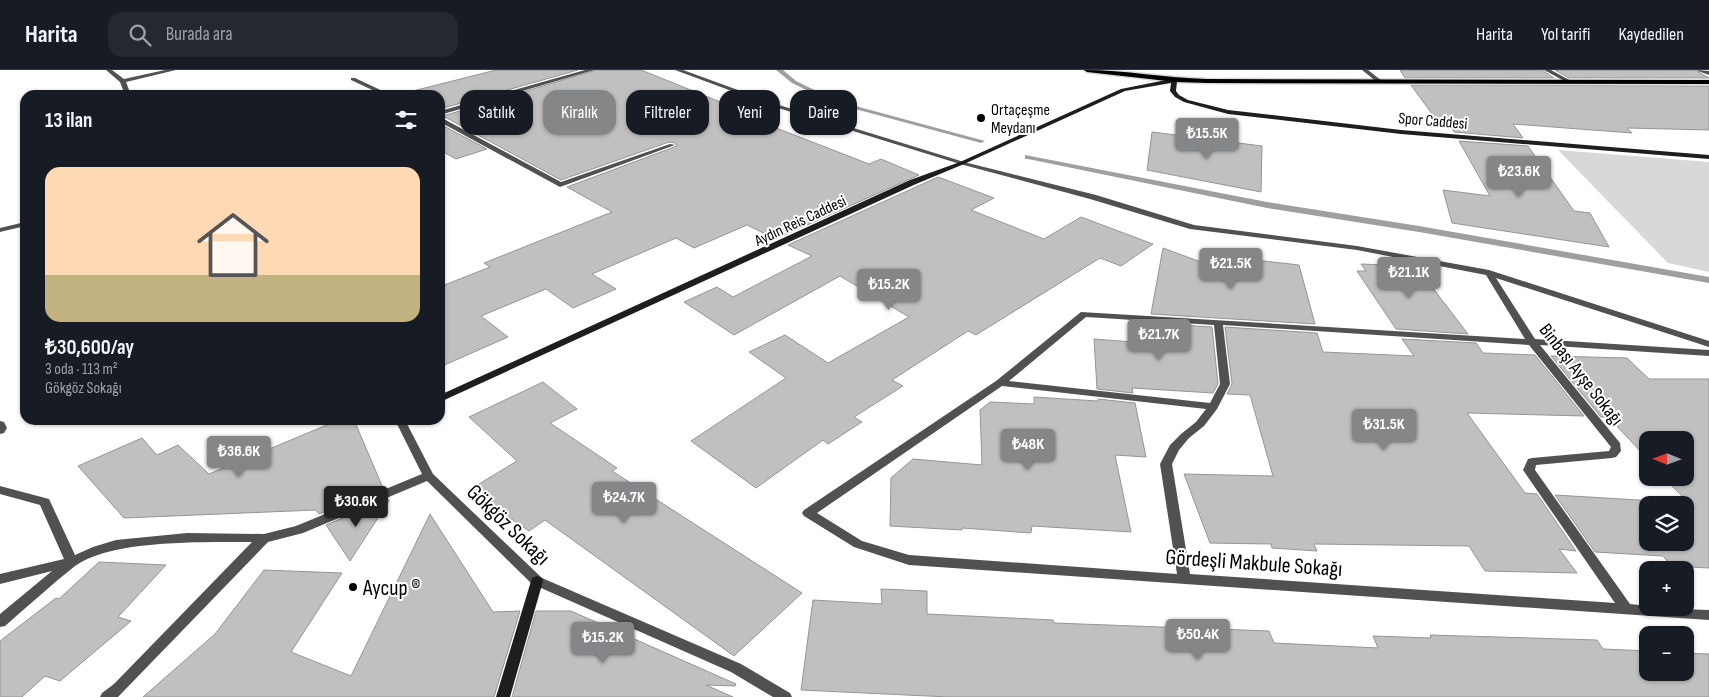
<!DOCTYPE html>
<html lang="tr">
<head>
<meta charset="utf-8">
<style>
	body { margin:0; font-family:"Sofia Sans Condensed",sans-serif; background:#242831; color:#f1f3f6; height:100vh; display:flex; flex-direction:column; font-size:19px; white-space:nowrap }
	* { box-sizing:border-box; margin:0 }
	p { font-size:16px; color:#9ea1a6 }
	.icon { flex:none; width:28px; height:28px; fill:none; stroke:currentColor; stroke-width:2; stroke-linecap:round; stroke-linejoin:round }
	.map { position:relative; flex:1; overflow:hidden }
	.side { position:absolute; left:20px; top:20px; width:425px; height:335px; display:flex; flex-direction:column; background:#171b24; border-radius:15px; box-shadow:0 1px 4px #0004 }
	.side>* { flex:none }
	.banner { position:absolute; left:460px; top:20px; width:475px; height:45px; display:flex; gap:10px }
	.needle { width:32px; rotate:271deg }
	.tools { position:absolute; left:1639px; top:361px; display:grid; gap:10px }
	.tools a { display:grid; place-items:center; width:55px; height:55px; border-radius:10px; background:#171b24; box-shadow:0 1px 4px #0004; font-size:25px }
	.price { position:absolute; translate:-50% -42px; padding:0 11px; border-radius:5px; background:#858687; color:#fff; font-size:16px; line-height:32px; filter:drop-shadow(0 1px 2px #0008) }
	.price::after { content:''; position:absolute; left:50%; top:30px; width:15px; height:11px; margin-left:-8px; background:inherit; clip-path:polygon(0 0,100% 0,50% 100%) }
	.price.on { background:#222; color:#fff }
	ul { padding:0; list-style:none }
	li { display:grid; align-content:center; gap:10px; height:265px; padding:0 25px }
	li span { display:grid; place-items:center; height:155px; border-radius:15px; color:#555 }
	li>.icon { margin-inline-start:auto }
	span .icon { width:90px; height:90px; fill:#fffc; stroke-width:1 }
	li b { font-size:21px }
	h2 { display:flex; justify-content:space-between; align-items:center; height:60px; padding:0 25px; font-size:21px }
	.pill { padding:0 18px; border-radius:15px; background:#171b24; box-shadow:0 1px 4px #0004; font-size:18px; line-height:45px }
	.pill.on { background:#858687; color:#fff }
	header { display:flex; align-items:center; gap:30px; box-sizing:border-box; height:70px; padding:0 25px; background:#171b24; border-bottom:1px solid #363941 }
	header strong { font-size:24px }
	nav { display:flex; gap:28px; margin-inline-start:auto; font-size:18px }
	.search { width:350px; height:45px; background:#242831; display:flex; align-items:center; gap:12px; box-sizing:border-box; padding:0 18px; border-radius:15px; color:#9ea1a6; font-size:19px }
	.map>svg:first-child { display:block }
	.green { fill:#d8d8d8 }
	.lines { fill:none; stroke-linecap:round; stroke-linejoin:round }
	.stream { fill:#9f9f9f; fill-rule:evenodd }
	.building { fill:#c0c0c0; stroke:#959595; fill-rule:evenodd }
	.primary-casing { stroke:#dbdbdb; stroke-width:3 }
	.street { fill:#515151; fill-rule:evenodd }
	.secondary { fill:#1e1e1e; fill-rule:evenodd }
	.primary { fill:#000; fill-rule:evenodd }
	.poi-dot { fill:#000; stroke:#fff; stroke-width:2 }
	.labels { text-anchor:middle; stroke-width:4; stroke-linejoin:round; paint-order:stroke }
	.far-poi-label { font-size:16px; fill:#000; stroke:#fff; text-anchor:start }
	.far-street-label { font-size:16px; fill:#000; stroke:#fff }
	.street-label { font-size:19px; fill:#000; stroke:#fff }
	.near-street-label { font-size:22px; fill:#000; stroke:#fff }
	.near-poi-label { font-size:22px; fill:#000; stroke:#fff; text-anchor:start }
</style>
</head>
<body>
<header>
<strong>Harita</strong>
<div class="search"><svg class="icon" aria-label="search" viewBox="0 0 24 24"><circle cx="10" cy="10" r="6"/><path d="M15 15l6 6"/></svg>Burada ara</div>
<nav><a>Harita</a><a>Yol tarifi</a><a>Kaydedilen</a></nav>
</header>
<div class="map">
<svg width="1709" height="627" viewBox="0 0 1709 627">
	<rect width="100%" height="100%" fill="#fff"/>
	<path class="green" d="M 1558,80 L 1709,92 L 1709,202 L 1668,193 Z"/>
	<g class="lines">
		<g class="stream">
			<path d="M 776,0 L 783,0 L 796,11 L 837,31 L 985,71 L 981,73 L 833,33 L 792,13 Z"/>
			<path d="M 1025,85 L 1267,132 L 1419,156 L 1709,207 L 1709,213 L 1419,162 L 1267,138 L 1028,89 L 1025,89 Z"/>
		</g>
	</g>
	<g class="building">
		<path d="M 496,0 L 578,0 L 440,39 L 440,25 L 401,24 Z"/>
		<path d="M 596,0 L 641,0 L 728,35 L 722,37 L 869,94 L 881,89 L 919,105 L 776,169 L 747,155 L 694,178 L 676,168 L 592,204 L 616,219 L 573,238 L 546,219 L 481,246 L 508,267 L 440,297 L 440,214 L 442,216 L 490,197 L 484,193 L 612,142 L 567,117 L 677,76 L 675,73 L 669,72 L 561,110 L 443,46 Z"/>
		<path d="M 1400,0 L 1542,0 L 1554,8 L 1405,8 Z"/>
		<path d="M 1555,0 L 1695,0 L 1709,8 L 1569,8 Z"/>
		<path d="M 1411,15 L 1709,16 L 1709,60 L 1627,58 L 1632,63 L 1513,54 L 1523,68 L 1454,62 L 1447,49 L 1435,48 Z"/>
		<path d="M 440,54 L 487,79 L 456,89 L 440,80 Z"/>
		<path d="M 1152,62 L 1262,76 L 1261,122 L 1147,100 Z"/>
		<path d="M 1459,71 L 1528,76 L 1574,141 L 1590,143 L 1609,177 L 1452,153 L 1443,120 L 1490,126 Z"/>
		<path d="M 938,107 L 994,128 L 971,140 L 1044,169 L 1081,147 L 1153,174 L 1121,196 L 1100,188 L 976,265 L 968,261 L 892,310 L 903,316 L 854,347 L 862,352 L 828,374 L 823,370 L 756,418 L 691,371 L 786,308 L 749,282 L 785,265 L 828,293 L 909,247 L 840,206 L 734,265 L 684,232 L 717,217 L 733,227 L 812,186 L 788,175 Z"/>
		<path d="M 1163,178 L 1212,196 L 1211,185 L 1299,195 L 1315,254 L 1151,244 Z"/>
		<path d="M 1361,194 L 1416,196 L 1468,264 L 1396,259 L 1357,201 L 1366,201 Z"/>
		<path d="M 1149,253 L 1212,257 L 1218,314 L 1213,323 L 1132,318 L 1133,323 L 1097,319 L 1094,269 L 1145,273 Z"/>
		<path d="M 1225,257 L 1317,263 L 1323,282 L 1414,286 L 1402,269 L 1476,273 L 1483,283 L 1535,285 L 1584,346 L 1467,343 L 1525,423 L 1537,424 L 1576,481 L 1559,479 L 1577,503 L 1485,501 L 1469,476 L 1314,474 L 1317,481 L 1272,478 L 1271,474 L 1210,473 L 1184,404 L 1273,406 L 1250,325 L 1227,324 L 1232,314 Z"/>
		<path d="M 1551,286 L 1627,288 L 1649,309 L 1709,309 L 1709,498 L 1671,496 L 1663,486 L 1595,482 L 1555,425 L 1689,433 L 1664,408 L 1685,408 L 1685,370 L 1648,370 L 1648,389 L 1608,347 L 1601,347 ZM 1648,435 L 1685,435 L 1685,472 L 1648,472 Z"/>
		<path d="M 543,312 L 577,339 L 550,353 L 617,398 L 612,401 L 802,523 L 734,586 L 545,450 L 529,461 L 469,420 L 517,391 L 469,347 Z"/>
		<path d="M 1034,327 L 1098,331 L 1098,329 L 1135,333 L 1146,387 L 1115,385 L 1131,462 L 1032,456 L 1031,463 L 962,458 L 962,460 L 890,456 L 891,408 L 913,389 L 982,395 L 980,340 L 990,332 L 1034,334 Z"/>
		<path d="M 339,350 L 354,350 L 383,418 L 319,444 L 316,440 L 124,448 L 78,396 L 142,368 L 157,385 L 178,375 L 209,404 Z"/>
		<path d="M 388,429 L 389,431 L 350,491 L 326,455 Z"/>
		<path d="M 430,444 L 493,542 L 520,541 L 494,627 L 143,627 L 215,564 L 264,500 L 342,503 L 291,582 L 351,606 Z"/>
		<path d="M 99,492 L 166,495 L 118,547 L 131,551 L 60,611 L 45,606 L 22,627 L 0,627 L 0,571 L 56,528 L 59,529 Z"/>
		<path d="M 881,519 L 927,521 L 927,544 L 1053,550 L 1054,553 L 1269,561 L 1274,573 L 1378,578 L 1373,566 L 1431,568 L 1430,565 L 1597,570 L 1603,579 L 1648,581 L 1648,602 L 1685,602 L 1685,583 L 1709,584 L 1709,627 L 949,627 L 801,620 L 813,530 L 882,534 Z"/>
		<path d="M 536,541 L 571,541 L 736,614 L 735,616 L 706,615 L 733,627 L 512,627 Z"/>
	</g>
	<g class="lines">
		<defs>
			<path id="primary" d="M 1084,0 C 1125,0 1166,8 1207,9 L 1709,10 L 1709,14 L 1207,13 L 1176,12 L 1087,2 Z"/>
		</defs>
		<use href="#primary" class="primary-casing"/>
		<g class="street">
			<path d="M 106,0 L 112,0 L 124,9 L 165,0 L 176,0 L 126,12 L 131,25 L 125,25 L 120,12 Z"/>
			<path d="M 585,0 L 594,0 L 440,45 L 440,41 Z"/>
			<path d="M 675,0 L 683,0 L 779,35 L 964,92 L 1096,125 L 1194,155 L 1357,176 L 1489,200 L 1709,271 L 1709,277 L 1496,208 L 1535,269 L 1709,280 L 1709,286 L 1540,275 L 1620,373 L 1621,381 L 1616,387 L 1612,388 L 1536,395 L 1535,400 L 1630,534 L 1648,536 L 1648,538 L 1709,540 L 1709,550 L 909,495 L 854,477 L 804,446 L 802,443 L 804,440 L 996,311 L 1081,242 L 1525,269 L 1486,205 L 1357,180 L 1190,159 L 1090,129 L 960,94 L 775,37 ZM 1086,247 L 1214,255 L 1220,314 L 1210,333 L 1009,311 ZM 1223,255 L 1529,275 L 1611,377 L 1609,381 L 1532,388 L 1528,389 L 1523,400 L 1615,533 L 1190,504 L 1172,394 L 1179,380 L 1189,368 L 1204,356 L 1217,339 L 1230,314 ZM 1002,316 L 1206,339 L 1196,352 L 1181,364 L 1170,375 L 1160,394 L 1177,504 L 909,485 L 862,471 L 817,443 Z"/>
			<path d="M 1362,0 L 1368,0 L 1382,11 L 1377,12 Z"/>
			<path d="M 1544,0 L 1551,0 L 1573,12 L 1568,13 Z"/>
			<path d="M 1697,0 L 1709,1 L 1709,5 L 1698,1 Z"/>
			<path d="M 351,8 L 355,8 L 391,25 L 383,25 L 351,10 Z"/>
			<path d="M 440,47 L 561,112 L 670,74 L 675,75 L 560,117 L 440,52 Z"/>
			<path d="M 25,152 L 25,156 L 0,162 L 0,158 Z"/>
			<path d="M 395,350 L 405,350 L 433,404 L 542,508 L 741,594 L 790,623 L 792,627 L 773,627 L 731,602 L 532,514 L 427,411 L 303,463 L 268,472 L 118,627 L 100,627 L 102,623 L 114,614 L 252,472 C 208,472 111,469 75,496 C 51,515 28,536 5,556 L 0,557 L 0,544 L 52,501 L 0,514 L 0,504 L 64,489 L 40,435 L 0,424 L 0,416 L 49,429 L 75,485 L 93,477 L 116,470 L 187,463 L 264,464 L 296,456 L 422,404 Z"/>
			<path d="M 0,351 L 4,352 L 7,358 L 4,363 L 0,364 Z"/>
		</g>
		<g class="secondary">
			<path d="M 1176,8 L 1179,10 L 1177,12 L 1176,21 L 1179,25 L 1188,30 L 1228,40 L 1401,60 L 1709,85 L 1709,89 L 1401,64 L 1228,44 L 1184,32 L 1175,27 L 1170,21 L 1171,13 L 1125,21 L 964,94 L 916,114 L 440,332 L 440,325 L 910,110 L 960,92 L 1121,19 Z"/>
			<path d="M 537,506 L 542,508 L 543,511 L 510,627 L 496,627 L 531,511 L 532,508 Z"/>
		</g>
		<use href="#primary" class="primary"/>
	</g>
	<g class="poi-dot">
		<circle cx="981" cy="48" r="5"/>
		<circle cx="353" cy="517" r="5"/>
	</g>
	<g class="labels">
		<g class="far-poi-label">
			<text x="991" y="45">Ortaçeşme<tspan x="991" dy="18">Meydanı</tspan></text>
		</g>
		<g class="far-street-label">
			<text transform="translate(1433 50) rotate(5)" y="6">Spor Caddesi</text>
			<text transform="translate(800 150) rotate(-25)" y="6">Aydın Reis Caddesi</text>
		</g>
		<g class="street-label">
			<text transform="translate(1582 304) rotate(52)" y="7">Binbaşı Ayşe Sokağı</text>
		</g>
		<g class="near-street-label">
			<text transform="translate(509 454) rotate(44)" y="8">Gökgöz Sokağı</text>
			<text transform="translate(1254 492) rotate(4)" y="8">Gördeşli Makbule Sokağı</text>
		</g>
		<g class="near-poi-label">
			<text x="363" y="525">Aycup ®</text>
		</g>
	</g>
</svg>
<div class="tools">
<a><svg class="needle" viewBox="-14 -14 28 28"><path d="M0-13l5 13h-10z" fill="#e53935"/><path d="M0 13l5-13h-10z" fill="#9ea1a6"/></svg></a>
<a><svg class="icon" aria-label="layers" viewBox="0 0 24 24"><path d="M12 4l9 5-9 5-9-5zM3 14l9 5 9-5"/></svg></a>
<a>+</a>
<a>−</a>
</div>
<b class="price" style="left:1207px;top:90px">₺15.5K</b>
<b class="price" style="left:1519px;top:128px">₺23.6K</b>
<b class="price" style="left:1231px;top:220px">₺21.5K</b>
<b class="price" style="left:1409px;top:229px">₺21.1K</b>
<b class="price" style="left:889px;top:241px">₺15.2K</b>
<b class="price" style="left:1159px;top:291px">₺21.7K</b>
<b class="price" style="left:1384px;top:381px">₺31.5K</b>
<b class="price" style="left:1028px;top:401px">₺48K</b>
<b class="price" style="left:239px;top:408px">₺36.6K</b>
<b class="price" style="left:624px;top:454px">₺24.7K</b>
<b class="price on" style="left:356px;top:458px">₺30.6K</b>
<b class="price" style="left:1198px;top:591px">₺50.4K</b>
<b class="price" style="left:603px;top:594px">₺15.2K</b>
<div class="banner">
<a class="pill">Satılık</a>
<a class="pill on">Kiralık</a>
<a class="pill">Filtreler</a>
<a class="pill">Yeni</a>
<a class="pill">Daire</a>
</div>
<section class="side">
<h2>13 ilan<svg class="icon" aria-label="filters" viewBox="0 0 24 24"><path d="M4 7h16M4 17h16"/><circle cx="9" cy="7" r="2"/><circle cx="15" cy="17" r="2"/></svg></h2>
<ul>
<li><span style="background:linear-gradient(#ffd9b3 70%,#c2b280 0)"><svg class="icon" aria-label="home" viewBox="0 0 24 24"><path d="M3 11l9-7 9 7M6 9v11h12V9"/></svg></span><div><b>₺30,600/ay</b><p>3 oda · 113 m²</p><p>Gökgöz Sokağı</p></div></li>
</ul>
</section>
</div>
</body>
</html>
